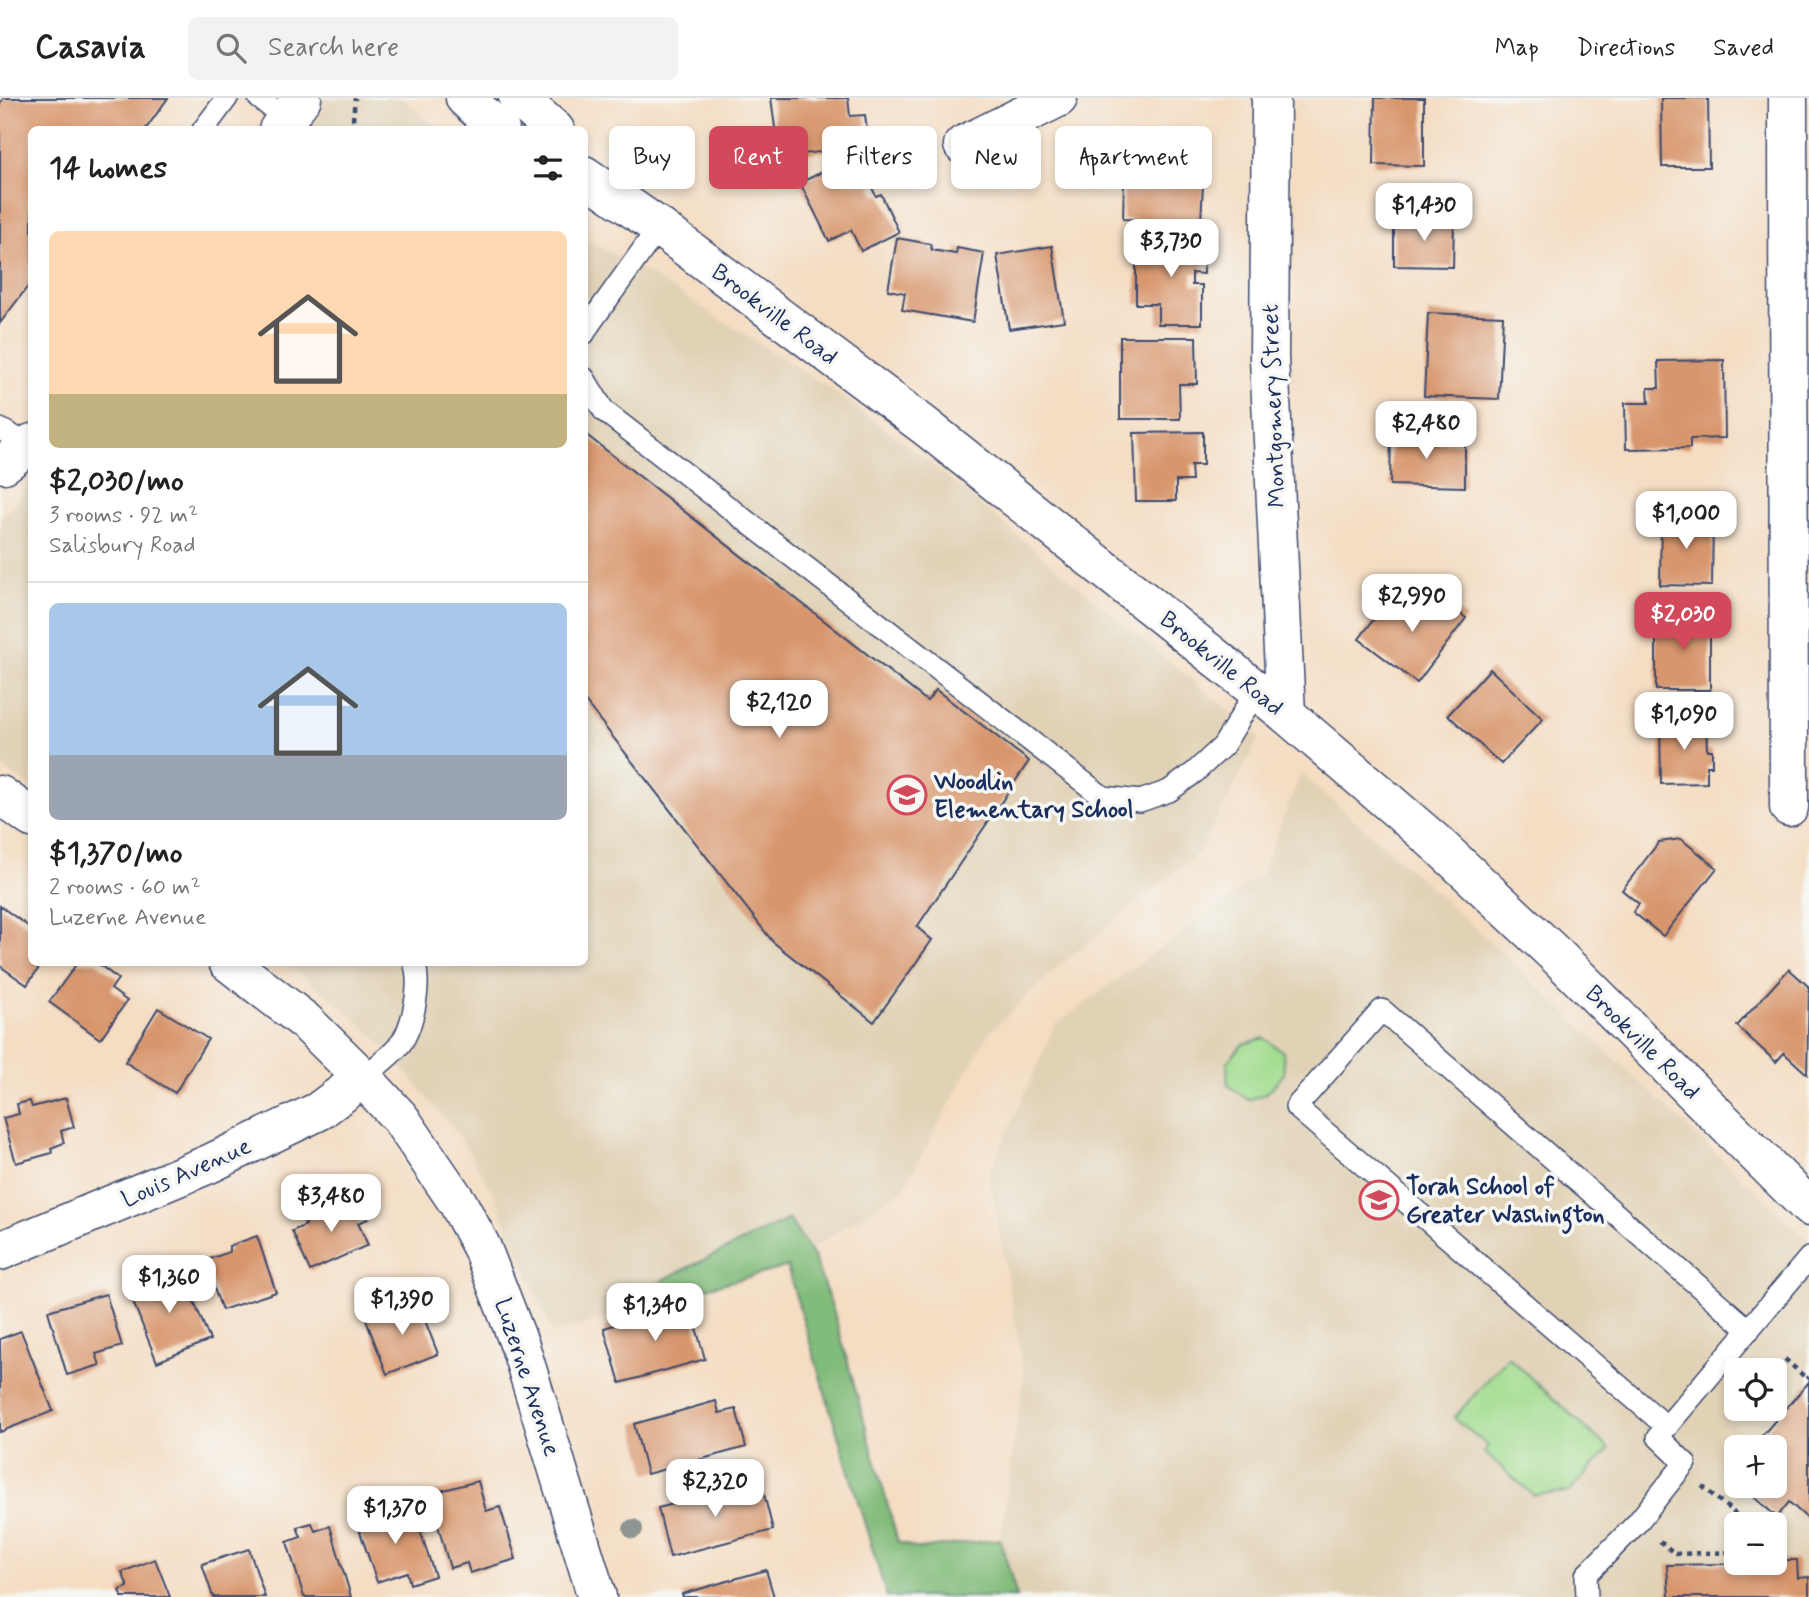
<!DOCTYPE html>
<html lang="en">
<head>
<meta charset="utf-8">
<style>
	body { margin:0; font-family:Mynerve,sans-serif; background:#f2f2f2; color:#222; height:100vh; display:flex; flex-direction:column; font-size:26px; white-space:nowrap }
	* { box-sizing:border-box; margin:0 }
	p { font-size:23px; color:#767676 }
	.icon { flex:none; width:38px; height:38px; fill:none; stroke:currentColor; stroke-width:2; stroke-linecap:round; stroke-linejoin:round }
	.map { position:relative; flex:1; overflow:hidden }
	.side { position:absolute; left:28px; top:28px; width:560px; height:840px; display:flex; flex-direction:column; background:#fff; border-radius:10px; box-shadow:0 4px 10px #0003 }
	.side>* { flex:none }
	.hud { position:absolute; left:609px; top:28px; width:665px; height:63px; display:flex; gap:14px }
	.controls { position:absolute; left:1724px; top:1260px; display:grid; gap:14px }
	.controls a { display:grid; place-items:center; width:63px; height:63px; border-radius:10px; background:#fff; box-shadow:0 4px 10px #0003; font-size:35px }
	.price { position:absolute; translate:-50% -60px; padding:0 16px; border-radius:14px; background:#fff; color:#222; font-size:23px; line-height:46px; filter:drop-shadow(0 2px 4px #0008) }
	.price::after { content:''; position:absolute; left:50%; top:42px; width:21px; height:16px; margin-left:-10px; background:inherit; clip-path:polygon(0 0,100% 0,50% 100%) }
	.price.selected { background:#d1495b; color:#fff }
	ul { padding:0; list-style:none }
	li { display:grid; align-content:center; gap:14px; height:371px; padding:0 21px }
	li+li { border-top:2px solid #e0e0e0 }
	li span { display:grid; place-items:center; height:217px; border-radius:10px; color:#555 }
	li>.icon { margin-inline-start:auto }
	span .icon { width:126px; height:126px; fill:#fffc; stroke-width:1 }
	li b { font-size:30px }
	h2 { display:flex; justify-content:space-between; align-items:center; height:84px; padding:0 21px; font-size:30px }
	.pill { padding:0 24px; border-radius:10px; background:#fff; box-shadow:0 4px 10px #0003; font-size:24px; line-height:63px }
	.pill.selected { background:#d1495b; color:#fff }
	header { display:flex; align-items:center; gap:42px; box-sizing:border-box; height:98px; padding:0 35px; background:#fff; border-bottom:2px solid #e0e0e0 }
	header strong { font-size:33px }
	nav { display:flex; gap:38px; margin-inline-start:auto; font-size:24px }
	.search { width:490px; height:63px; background:#f2f2f2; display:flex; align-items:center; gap:18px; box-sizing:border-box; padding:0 24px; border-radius:10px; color:#767676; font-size:26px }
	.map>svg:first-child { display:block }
	.built { fill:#e1d2b6; fill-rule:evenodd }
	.green { fill:#a3dd90; stroke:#5f8677; stroke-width:2 }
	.forest { fill:#82bc7a; stroke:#4e766c; stroke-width:2 }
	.building { fill:#d8966d }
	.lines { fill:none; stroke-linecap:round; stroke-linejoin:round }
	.service-casing { stroke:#3c496d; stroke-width:24 }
	.minor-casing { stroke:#3c496d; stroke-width:41 }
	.tertiary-casing { stroke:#3c496d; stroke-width:41 }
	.path { stroke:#3c496d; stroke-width:4.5; stroke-dasharray:5 5; stroke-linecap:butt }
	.service { stroke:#fff; stroke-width:21 }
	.minor { stroke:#fff; stroke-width:38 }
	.tertiary { stroke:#fff; stroke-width:38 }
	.tree { fill:#8f9592 }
	.labels { text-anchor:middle; stroke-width:7; stroke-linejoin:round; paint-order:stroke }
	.street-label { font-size:24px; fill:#1b2f5e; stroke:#f6f6f2 }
	.poi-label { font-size:24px; font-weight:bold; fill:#1b2f5e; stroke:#f6f6f2; text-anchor:start }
</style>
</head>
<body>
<header>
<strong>Casavia</strong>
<div class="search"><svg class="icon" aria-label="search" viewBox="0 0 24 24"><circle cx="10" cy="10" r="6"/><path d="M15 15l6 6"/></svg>Search here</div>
<nav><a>Map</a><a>Directions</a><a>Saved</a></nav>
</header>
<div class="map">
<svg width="1809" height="1499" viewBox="0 0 1809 1499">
	<rect width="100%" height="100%" fill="#f6f6f2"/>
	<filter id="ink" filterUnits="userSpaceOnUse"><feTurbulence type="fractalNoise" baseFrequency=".0143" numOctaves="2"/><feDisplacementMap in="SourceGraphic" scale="14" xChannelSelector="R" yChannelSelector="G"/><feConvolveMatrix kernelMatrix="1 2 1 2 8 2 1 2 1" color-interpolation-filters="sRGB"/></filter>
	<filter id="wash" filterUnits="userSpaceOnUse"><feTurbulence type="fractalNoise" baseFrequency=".00686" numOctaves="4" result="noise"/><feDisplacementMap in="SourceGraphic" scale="28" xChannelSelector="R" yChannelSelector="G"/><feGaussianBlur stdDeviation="1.57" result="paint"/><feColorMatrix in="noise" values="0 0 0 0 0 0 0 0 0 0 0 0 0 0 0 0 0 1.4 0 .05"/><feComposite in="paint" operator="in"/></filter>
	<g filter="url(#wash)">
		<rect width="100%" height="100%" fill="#f4ddc3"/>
		<g class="built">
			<path d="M 322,0 L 401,0 L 439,31 L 296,32 Z"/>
			<path d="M 585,141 L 654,179 L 840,297 L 924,360 L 1260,639 L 1198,755 L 1059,868 L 988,936 L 903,1091 L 780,1171 L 553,1235 L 493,1095 L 458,1036 L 376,940 L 328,897 L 284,865 L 584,864 Z"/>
			<path d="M 31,386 L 31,689 L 0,668 L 0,421 Z"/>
			<path d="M 1301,675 L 1454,810 L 1809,1143 L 1809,1499 L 1017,1499 L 1000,1441 L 1024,1277 L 989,1076 L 1055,927 L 1261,776 ZM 1736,1272 L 1774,1272 L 1774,1311 L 1736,1311 ZM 1736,1349 L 1774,1349 L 1774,1388 L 1736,1388 ZM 1736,1426 L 1774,1426 L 1774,1465 L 1736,1465 Z"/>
		</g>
		<g class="green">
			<path d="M 1264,940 L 1283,954 L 1284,976 L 1266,996 L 1248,1002 L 1228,987 L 1227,964 L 1243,946 Z"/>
			<path d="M 1508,1259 L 1609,1351 L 1569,1394 L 1533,1397 L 1484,1354 L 1488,1348 L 1454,1320 Z"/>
		</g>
		<path class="forest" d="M 789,1121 L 814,1160 L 834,1215 L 898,1444 L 918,1451 L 1000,1441 L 1017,1499 L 887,1499 L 787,1169 L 632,1209 L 666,1180 Z"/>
		<g id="blocks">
			<g class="building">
				<path d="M 4,0 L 168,0 L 145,32 L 32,32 L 32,183 L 0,225 L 0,5 Z"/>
				<path d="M 771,0 L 848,0 L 850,18 L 865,17 L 869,48 L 779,59 Z"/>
				<path d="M 1375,0 L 1424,0 L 1424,68 L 1374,67 Z"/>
				<path d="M 1661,0 L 1708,0 L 1709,69 L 1662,69 Z"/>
				<path d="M 1125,44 L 1183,46 L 1182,67 L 1204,68 L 1201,124 L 1123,121 Z"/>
				<path d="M 865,52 L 880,83 L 871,88 L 876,98 L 881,96 L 899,134 L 861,153 L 851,132 L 829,143 L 800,85 Z"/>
				<path d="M 1394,122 L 1454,123 L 1453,169 L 1394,168 Z"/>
				<path d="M 897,140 L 930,146 L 932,152 L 956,156 L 957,150 L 984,155 L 973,224 L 902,212 L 905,195 L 888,192 Z"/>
				<path d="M 1203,142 L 1204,176 L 1192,175 L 1192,187 L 1202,187 L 1202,226 L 1158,226 L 1158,206 L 1136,206 L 1136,143 Z"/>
				<path d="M 1052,148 L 1064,223 L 1009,231 L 997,157 Z"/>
				<path d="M 1428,215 L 1503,218 L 1499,301 L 1424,298 Z"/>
				<path d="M 1120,239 L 1196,239 L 1197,286 L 1179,286 L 1180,321 L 1120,321 Z"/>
				<path d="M 1724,262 L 1725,340 L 1690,341 L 1690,350 L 1626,351 L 1625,305 L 1649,305 L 1648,290 L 1659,290 L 1658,263 Z"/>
				<path d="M 1203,334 L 1203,367 L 1191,367 L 1192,383 L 1176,383 L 1176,403 L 1136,403 L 1134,335 Z"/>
				<path d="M 1391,334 L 1433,334 L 1433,345 L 1465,345 L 1465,389 L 1390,387 Z"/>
				<path d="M 584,335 L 927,603 L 936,592 L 1029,663 L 917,829 L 932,842 L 874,924 L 773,844 L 584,602 Z"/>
				<path d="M 1661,418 L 1713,419 L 1712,488 L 1660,487 Z"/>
				<path d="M 1395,493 L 1426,517 L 1439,499 L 1466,520 L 1417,585 L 1359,541 Z"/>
				<rect x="1656" y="516" width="54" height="76"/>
				<path d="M 1490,571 L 1543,621 L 1501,666 L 1448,617 Z"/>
				<path d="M 1706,621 L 1707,652 L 1712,652 L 1712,668 L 1707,668 L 1707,685 L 1661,686 L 1660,622 Z"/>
				<path d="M 1681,741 L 1717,770 L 1663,838 L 1633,814 L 1639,806 L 1622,792 L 1659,744 Z"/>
				<path d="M 0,808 L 28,828 L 32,824 L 32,864 L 43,864 L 27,887 L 0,868 Z"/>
				<path d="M 78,864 L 96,864 L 118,881 L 111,891 L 127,903 L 100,941 L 49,904 Z"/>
				<path d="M 1789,871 L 1809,889 L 1807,976 L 1784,955 L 1776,964 L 1737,928 Z"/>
				<path d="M 158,910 L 208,941 L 175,995 L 125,964 Z"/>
				<path d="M 66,1000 L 74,1029 L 61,1033 L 64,1045 L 51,1050 L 52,1055 L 16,1065 L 3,1020 L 19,1016 L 17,1006 L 30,1003 L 32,1009 Z"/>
				<path d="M 359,1102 L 368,1121 L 358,1125 L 368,1147 L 310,1173 L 292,1133 L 306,1127 L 302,1118 L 327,1106 L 331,1114 Z"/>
				<path d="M 257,1138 L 276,1194 L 222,1212 L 204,1163 L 229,1154 L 229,1148 Z"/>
				<path d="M 181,1172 L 210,1242 L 157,1264 L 130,1196 L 146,1189 L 142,1181 L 157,1176 L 159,1181 Z"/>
				<path d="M 106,1196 L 122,1248 L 96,1256 L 100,1267 L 67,1277 L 48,1213 Z"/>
				<path d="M 417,1202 L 438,1256 L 387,1276 L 366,1222 Z"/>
				<path d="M 689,1205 L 705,1261 L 620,1285 L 604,1230 Z"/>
				<path d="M 21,1233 L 53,1313 L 0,1334 L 0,1241 Z"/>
				<path d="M 1809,1284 L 1809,1422 L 1789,1404 L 1777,1419 L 1741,1388 L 1774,1388 L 1774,1349 L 1752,1349 Z"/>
				<path d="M 716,1303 L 719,1315 L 736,1311 L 746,1349 L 647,1376 L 634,1326 Z"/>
				<path d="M 478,1383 L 486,1413 L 500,1409 L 516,1461 L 470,1475 L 467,1465 L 450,1470 L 429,1396 Z"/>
				<path d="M 761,1384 L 773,1432 L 670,1459 L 658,1410 Z"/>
				<path d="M 400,1407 L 405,1423 L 416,1420 L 435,1478 L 410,1486 L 407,1474 L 377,1484 L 356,1422 Z"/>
				<path d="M 312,1425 L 315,1433 L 330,1428 L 351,1499 L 304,1499 L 287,1444 L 301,1439 L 297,1429 Z"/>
				<path d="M 249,1451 L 265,1499 L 213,1499 L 202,1466 Z"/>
				<path d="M 155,1461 L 170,1499 L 122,1499 L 120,1492 L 128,1489 L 122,1474 Z"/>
				<path d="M 1774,1462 L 1797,1462 L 1798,1480 L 1809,1479 L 1809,1499 L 1669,1499 L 1667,1467 L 1774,1465 Z"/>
				<path d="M 766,1472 L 774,1499 L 683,1499 L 682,1496 Z"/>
			</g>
		</g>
	</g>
	<g filter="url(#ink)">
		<use href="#blocks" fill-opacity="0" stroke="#3c496d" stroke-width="2"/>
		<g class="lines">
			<defs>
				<g id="service">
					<path d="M 259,0 L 286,21"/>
					<path d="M 203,32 L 227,0"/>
					<path d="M 584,236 L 589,227 L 659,129"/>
					<path d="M 584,280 L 604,313 L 1103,699 L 1140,703 L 1169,693 L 1195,674 L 1223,648 L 1257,592"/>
					<path d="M 0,331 L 29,347"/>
					<path d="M 363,980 C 374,970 387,961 397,950 C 413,933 422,886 414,864"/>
					<path d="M 1667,1329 L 1296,1009 L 1382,912 L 1749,1232"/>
					<path d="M 1587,1499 L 1586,1477 L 1637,1425 L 1685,1365 L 1658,1339 L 1809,1160"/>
				</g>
				<g id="minor">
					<path d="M 1271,0 L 1269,259 L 1286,616"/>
					<path d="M 1788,0 L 1789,709"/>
					<path d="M 278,32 L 302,0"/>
					<path d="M 963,47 L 1058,0"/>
					<path d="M 4,366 L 32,345"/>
					<path d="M 0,697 L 32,720"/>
					<path d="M 228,864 L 305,923 L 363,980 L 400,1020 L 458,1105 L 482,1150 L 520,1248 L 597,1499"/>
					<path d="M 0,1153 L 209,1066 L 319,1013 L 363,980"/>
				</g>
				<g id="tertiary">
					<path d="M 465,0 L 500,32"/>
					<path d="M 518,0 L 555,32"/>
					<path d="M 584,77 L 659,129 L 925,328 L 1286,616 L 1435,744 L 1557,858 L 1809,1109"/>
				</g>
			</defs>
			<use href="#service" class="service-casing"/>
			<use href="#minor" class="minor-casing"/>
			<use href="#tertiary" class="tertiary-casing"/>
			<g class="path">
				<path d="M 352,32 L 355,0"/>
				<path d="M 584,148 L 585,142"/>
				<path d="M 1785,1261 L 1807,1281 L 1809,1279"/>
				<path d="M 1702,1388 L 1747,1426"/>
				<path d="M 1660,1443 L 1675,1456 L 1736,1454"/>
			</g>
			<use href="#service" class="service"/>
			<use href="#minor" class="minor"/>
			<use href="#tertiary" class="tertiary"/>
		</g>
		<circle class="tree" cx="633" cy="1431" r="10"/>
	</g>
	<defs>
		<symbol id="school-ring" viewBox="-11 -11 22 22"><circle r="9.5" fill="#f6f6f2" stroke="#d1495b" stroke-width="1.5"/><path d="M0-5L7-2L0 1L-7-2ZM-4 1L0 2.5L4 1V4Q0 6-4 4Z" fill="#d1495b"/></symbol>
	</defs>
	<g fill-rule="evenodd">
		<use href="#school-ring" x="885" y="675" width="44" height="44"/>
		<use href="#school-ring" x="1357" y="1080" width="44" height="44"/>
	</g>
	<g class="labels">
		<g class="street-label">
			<text transform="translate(775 216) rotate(37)" y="8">Brookville Road</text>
			<text transform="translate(1273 308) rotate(-92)" y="8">Montgomery Street</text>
			<text transform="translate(1222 565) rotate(39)" y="8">Brookville Road</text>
			<text transform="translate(1643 944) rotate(45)" y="8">Brookville Road</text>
			<text transform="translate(186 1074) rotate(-24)" y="8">Louis Avenue</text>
			<text transform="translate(528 1279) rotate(72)" y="8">Luzerne Avenue</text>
		</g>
		<g class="poi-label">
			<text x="934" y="691">Woodlin<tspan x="934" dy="28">Elementary School</tspan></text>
			<text x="1406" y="1096">Torah School of<tspan x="1406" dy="28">Greater Washington</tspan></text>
		</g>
	</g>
</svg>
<div class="controls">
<a><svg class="icon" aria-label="locate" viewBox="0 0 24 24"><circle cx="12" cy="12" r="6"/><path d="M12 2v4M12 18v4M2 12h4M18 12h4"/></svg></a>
<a>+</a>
<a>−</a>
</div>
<b class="price" style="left:1424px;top:145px">$1,430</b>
<b class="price" style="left:1171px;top:181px">$3,730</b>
<b class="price" style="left:1426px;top:363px">$2,480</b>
<b class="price" style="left:1686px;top:453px">$1,000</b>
<b class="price" style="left:1412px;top:536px">$2,990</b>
<b class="price selected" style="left:1683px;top:554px">$2,030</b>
<b class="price" style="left:779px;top:642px">$2,120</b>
<b class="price" style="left:1684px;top:654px">$1,090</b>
<b class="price" style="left:331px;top:1136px">$3,480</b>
<b class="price" style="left:169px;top:1217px">$1,360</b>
<b class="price" style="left:402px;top:1239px">$1,390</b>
<b class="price" style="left:655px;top:1245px">$1,340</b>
<b class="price" style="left:715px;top:1421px">$2,320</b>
<b class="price" style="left:395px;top:1448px">$1,370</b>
<div class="hud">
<a class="pill">Buy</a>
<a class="pill selected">Rent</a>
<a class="pill">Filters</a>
<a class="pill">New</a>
<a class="pill">Apartment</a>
</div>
<section class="side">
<h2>14 homes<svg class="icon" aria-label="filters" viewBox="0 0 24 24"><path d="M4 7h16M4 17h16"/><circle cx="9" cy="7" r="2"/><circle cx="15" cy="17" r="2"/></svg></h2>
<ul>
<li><span style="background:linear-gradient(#ffd9b3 75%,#c2b280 0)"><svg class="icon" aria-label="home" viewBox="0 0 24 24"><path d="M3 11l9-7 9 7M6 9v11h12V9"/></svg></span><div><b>$2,030/mo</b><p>3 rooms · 92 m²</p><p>Salisbury Road</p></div></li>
<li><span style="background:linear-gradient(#a9c7e8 70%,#9aa5b1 0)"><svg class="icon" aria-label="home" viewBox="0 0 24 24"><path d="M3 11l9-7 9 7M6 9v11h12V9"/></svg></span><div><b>$1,370/mo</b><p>2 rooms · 60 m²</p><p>Luzerne Avenue</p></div></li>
</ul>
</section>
</div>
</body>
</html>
